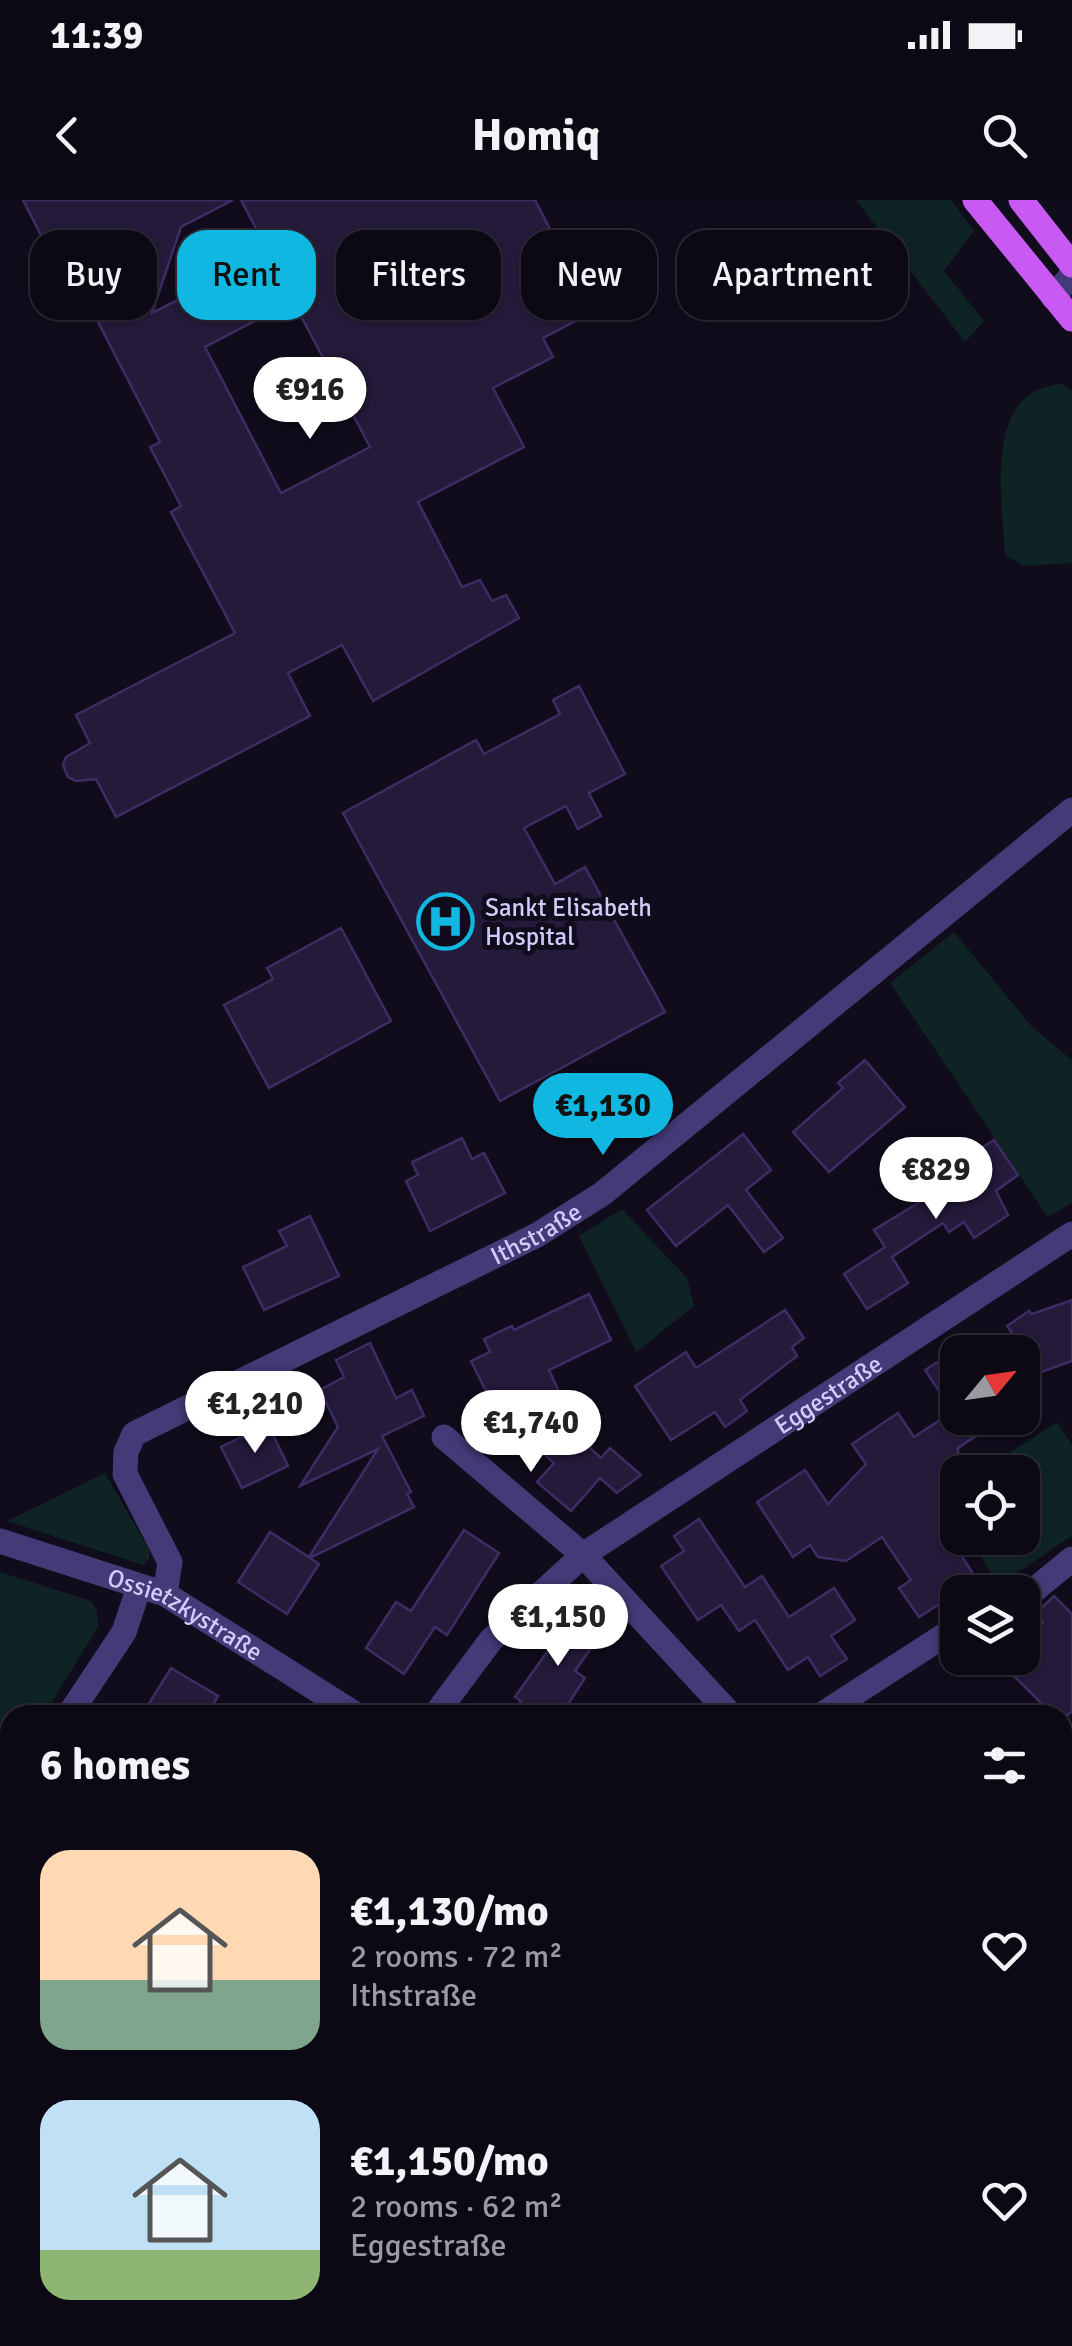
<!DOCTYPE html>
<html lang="en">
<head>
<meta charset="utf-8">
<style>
	body { margin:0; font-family:Signika,sans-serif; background:#1a1722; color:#f1f3f6; height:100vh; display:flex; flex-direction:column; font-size:38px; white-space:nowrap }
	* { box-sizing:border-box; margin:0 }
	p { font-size:32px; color:#9a9aa0 }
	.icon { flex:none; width:55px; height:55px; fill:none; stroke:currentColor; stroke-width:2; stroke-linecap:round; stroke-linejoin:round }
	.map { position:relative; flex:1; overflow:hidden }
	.side { position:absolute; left:0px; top:1505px; width:1072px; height:642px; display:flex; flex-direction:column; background:#0c0914; border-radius:30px 30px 0 0; box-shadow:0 2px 8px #0004,0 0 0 2px #2c2a34 }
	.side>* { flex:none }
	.guide { position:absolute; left:30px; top:30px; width:1012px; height:90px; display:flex; gap:20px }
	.needle { width:65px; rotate:61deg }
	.buttons { position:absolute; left:940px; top:1135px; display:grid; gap:20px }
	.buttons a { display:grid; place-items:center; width:100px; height:100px; border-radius:20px; background:#0c0914; box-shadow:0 2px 8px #0004,0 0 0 2px #2c2a34; font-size:50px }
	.price { position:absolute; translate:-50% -85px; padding:0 22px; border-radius:35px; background:#fff; color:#222; font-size:32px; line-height:65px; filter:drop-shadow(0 2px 5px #0008) }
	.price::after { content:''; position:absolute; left:50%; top:60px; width:30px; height:22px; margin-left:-15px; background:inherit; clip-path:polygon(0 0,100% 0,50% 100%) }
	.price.on { background:#10b7e1; color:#111 }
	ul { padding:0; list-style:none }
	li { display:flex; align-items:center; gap:30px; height:250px; padding:0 40px }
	li span { display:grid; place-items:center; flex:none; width:280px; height:200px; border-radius:30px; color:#555 }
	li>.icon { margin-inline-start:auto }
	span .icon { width:120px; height:120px; fill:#fffc; stroke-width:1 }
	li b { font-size:42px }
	h2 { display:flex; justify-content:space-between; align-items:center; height:120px; padding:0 40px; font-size:42px }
	.chip { padding:0 35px; border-radius:30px; background:#0c0914; box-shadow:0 2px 8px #0004,0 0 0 2px #2c2a34; font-size:35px; line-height:90px }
	.chip.on { background:#10b7e1; color:#111 }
	.status { display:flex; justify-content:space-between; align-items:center; height:70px; padding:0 50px; background:#0c0914; direction:ltr }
	.status svg { height:28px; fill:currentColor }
	header { display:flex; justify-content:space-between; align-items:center; height:130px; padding:0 40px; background:#0c0914; font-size:45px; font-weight:700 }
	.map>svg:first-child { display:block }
	.green { fill:#102324 }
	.building { fill:#241a3a; stroke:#3e2d65; stroke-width:2.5; fill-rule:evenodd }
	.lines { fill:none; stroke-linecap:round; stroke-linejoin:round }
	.minor { stroke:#433a77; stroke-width:25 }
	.major { stroke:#c959f3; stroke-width:25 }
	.labels { text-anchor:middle; stroke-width:10; stroke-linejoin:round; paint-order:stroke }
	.poi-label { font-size:25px; fill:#d4cafb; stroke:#100c1b; text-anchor:start }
	.street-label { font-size:25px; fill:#d4cafb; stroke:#100c1b }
</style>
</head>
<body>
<div class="status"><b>11:39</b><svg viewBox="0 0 49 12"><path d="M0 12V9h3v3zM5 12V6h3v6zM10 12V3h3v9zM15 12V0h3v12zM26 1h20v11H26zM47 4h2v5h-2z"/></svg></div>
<header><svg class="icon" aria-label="back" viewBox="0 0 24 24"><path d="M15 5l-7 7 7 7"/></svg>Homiq<svg class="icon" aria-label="search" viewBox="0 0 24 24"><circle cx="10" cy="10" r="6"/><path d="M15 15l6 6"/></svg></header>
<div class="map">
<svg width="1072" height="2146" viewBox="0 0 1072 2146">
	<rect width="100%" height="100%" fill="#100c1b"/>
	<g class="green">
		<path d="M 856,0 L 951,0 L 974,31 L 944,71 L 984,121 L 965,142 Z"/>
		<path d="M 1060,183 L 1072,191 L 1072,363 L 1024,366 L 1005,355 C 1003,311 986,214 1037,190 C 1043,187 1052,186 1060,183 Z"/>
		<path d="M 954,732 L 1033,828 L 1072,860 L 1072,1003 L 1048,1017 L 890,783 Z"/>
		<path d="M 622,1009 L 687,1078 L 694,1106 L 636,1152 L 579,1036 Z"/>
		<path d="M 1057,1222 L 1072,1245 L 1072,1336 L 999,1385 L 968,1338 L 1022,1338 L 1022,1272 L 980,1272 Z"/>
		<path d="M 105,1273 L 150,1351 L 149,1359 L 143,1365 L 7,1321 Z"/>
		<path d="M 0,1372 L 91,1401 L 97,1411 L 98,1427 L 44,1515 L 10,1515 L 10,1571 L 0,1587 Z"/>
		<path d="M 1072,1841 L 1072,2070 L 1062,2060 L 1062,1850 Z"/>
	</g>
	<g class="building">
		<path d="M 23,0 L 233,0 L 181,27 L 152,113 L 269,53 L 241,0 L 535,0 L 593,112 L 543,138 L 553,157 L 493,188 L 524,247 L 418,302 L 462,387 L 480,380 L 492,401 L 506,395 L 519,418 L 373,501 L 342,445 L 288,473 L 310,516 L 116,617 L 96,579 L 76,581 L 68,577 L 63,565 L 66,557 L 90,543 L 76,515 L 235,433 L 171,312 L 181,306 L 150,247 L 160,242 L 84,95 L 74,100 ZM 293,101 L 370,247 L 281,293 L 205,147 Z"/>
		<path d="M 579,486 L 625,574 L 589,593 L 601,616 L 578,629 L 566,606 L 524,628 L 555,684 L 585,667 L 665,812 L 500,901 L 343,613 L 476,540 L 484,554 L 560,514 L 553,500 Z"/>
		<path d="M 341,728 L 391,821 L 269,888 L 224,805 L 273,779 L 267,768 Z"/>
		<path d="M 865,860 L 905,907 L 829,972 L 793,932 L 843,888 L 838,883 Z"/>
		<path d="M 743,934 L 771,970 L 746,990 L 783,1038 L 764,1052 L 728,1005 L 676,1046 L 647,1010 Z"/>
		<path d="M 462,938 L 472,959 L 484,953 L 505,993 L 430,1031 L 406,981 L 418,975 L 412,962 Z"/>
		<path d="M 994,940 L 1018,975 L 996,991 L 1008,1015 L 974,1038 L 964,1022 L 949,1032 L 943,1023 L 892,1057 L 908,1083 L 867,1109 L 844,1074 L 885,1047 L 874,1030 L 975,968 L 968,957 Z"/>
		<path d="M 310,1016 L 339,1076 L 264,1110 L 243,1067 L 287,1046 L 279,1031 Z"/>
		<path d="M 589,1094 L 611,1140 L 549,1170 L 563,1200 L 545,1208 L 601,1258 L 610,1248 L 641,1275 L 617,1293 L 600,1278 L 571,1311 L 537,1282 L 554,1263 L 538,1249 L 545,1242 L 522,1196 L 514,1200 L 510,1192 L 491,1201 L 471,1161 L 490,1152 L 484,1139 L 512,1126 L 514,1130 Z"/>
		<path d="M 1072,1100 L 1072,1161 L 1022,1179 L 1022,1152 L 983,1152 L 1012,1133 L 1007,1126 L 1029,1111 L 1032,1114 Z"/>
		<path d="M 785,1110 L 804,1138 L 792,1147 L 797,1156 L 740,1200 L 747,1211 L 725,1227 L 715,1212 L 671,1240 L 635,1186 L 686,1152 L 696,1168 Z"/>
		<path d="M 370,1143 L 396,1198 L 412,1190 L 424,1216 L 382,1236 L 411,1292 L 407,1294 L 414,1307 L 310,1358 L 319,1364 L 287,1414 L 238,1382 L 270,1332 L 309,1357 L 378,1249 L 300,1286 L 338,1227 L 320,1190 L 344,1177 L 336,1160 Z"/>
		<path d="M 958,1149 L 958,1218 L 1003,1218 L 958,1248 L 958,1320 L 944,1329 L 985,1392 L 949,1392 L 948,1408 L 938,1405 L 919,1417 L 899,1388 L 911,1380 L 882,1337 L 846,1361 L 818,1357 L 810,1345 L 793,1357 L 757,1302 L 805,1270 L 828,1304 L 866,1264 L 852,1244 L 898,1213 L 914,1237 L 943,1218 L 957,1218 L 925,1170 Z"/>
		<path d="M 268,1224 L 288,1266 L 242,1288 L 221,1247 Z"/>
		<path d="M 699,1319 L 745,1387 L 762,1376 L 789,1417 L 834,1388 L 855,1420 L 831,1436 L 847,1459 L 820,1476 L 808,1457 L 788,1470 L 755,1420 L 739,1431 L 721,1405 L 698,1420 L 661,1366 L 684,1351 L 674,1336 Z"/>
		<path d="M 464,1330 L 499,1353 L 447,1435 L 435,1427 L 404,1474 L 366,1448 L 396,1402 L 411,1411 Z"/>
		<path d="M 1054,1396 L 1072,1414 L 1072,1511 L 1062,1520 L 1062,1515 L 1053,1515 L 1015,1477 L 1028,1465 L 1021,1458 L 1022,1448 L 1043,1422 L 1035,1414 Z"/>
		<path d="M 564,1407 L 601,1434 L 575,1471 L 585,1478 L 561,1515 L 511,1515 L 521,1501 L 515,1497 L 559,1435 L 550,1428 Z"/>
		<path d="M 171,1468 L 218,1496 L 207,1515 L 159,1515 L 147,1507 Z"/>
	</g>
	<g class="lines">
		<g class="minor">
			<path d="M 1053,97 L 1072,75"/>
			<path d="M 444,1237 L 583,1355 L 731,1515"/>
			<path id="s1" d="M 0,1341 L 165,1394 L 357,1515"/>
			<path id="s2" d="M 165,1394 L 170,1362 L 125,1274 L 126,1252 L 134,1234 L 537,1035 L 602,994 L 1072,610"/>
			<path d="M 1022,1400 L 1072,1359"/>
			<path d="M 69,1515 L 124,1432 L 139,1387"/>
			<path id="s3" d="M 435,1515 L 491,1440 L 583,1355 L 1072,1034"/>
			<path d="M 821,1515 L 948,1433 L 958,1431"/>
			<path d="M 0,1629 L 10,1613"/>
			<path d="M 1062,1702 L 1072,1694"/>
			<path d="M 664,2138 L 673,2146"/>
			<path d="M 13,2146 L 18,2138"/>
			<path d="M 579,2146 L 588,2138"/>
		</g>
		<g class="major">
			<path d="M 975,0 L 1072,119"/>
			<path d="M 1021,0 L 1072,65"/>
		</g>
	</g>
	<defs>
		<symbol id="hospital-ring" viewBox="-11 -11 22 22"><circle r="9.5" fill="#100c1b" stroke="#10b7e1" stroke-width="1.5"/><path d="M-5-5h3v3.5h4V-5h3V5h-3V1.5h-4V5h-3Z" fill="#10b7e1"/></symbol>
	</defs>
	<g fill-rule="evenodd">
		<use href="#hospital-ring" x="414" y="690" width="63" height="63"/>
	</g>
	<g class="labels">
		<g class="poi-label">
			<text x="485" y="716">Sankt Elisabeth<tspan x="485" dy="29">Hospital</tspan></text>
		</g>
		<g class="street-label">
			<text dy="9" stroke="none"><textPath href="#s2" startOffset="622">Ithstraße</textPath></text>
			<text dy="9" stroke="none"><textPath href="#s3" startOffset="512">Eggestraße</textPath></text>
			<text dy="9" stroke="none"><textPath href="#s1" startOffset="200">Ossietzkystraße</textPath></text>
		</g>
	</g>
</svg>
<div class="buttons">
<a><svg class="needle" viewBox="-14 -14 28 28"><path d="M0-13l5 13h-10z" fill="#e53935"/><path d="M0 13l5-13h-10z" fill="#9a9aa0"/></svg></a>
<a><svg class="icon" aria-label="locate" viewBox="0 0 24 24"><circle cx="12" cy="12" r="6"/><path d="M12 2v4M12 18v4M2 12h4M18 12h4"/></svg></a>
<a><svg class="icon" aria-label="layers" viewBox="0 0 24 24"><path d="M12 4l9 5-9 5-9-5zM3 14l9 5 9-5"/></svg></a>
</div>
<b class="price" style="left:310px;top:242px">€916</b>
<b class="price on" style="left:603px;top:958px">€1,130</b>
<b class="price" style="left:936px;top:1022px">€829</b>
<b class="price" style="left:255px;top:1256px">€1,210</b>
<b class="price" style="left:531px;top:1275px">€1,740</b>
<b class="price" style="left:558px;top:1469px">€1,150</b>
<div class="guide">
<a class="chip">Buy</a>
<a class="chip on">Rent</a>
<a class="chip">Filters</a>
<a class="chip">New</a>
<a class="chip">Apartment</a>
</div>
<section class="side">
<h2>6 homes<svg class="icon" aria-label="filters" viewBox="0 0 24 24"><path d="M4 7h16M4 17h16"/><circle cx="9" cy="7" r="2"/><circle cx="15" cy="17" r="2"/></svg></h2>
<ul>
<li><span style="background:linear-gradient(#ffd9b3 65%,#7fa58c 0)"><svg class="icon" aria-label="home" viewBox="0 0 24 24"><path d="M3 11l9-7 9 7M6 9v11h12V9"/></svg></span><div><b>€1,130/mo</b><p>2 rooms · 72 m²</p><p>Ithstraße</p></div><svg class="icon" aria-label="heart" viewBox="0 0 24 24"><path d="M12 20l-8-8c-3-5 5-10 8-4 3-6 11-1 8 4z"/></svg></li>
<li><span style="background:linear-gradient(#bfe0f5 75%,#8fb573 0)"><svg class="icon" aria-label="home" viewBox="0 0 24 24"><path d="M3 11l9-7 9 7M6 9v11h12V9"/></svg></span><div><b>€1,150/mo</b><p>2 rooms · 62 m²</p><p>Eggestraße</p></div><svg class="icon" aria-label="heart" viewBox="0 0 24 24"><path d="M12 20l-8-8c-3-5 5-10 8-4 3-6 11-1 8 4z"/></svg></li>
</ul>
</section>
</div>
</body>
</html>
